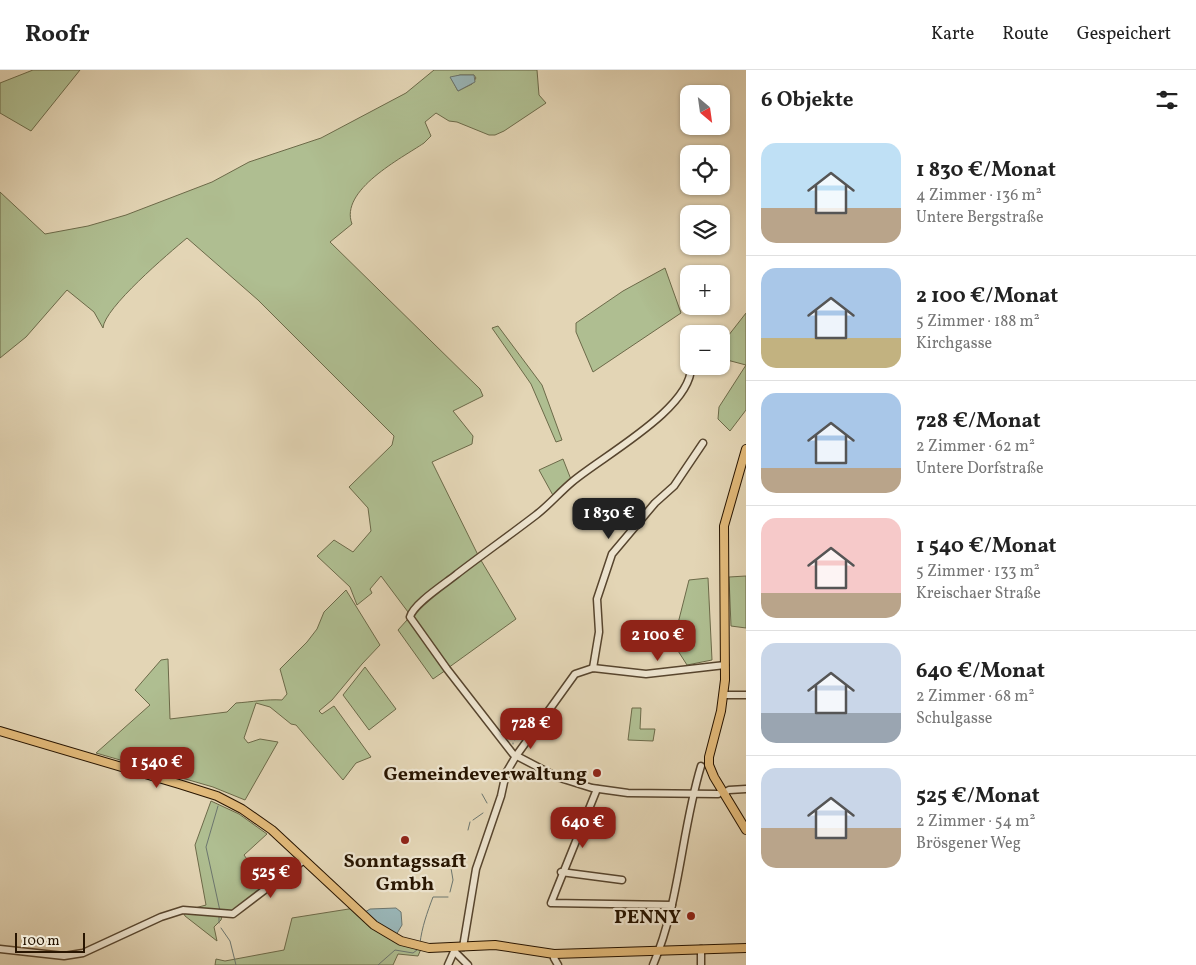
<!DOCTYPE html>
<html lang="de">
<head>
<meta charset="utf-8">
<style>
	body { margin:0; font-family:Vollkorn,serif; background:#f2f2f2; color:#222; height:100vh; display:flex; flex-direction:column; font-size:19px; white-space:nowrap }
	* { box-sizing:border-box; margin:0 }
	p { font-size:16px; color:#767676 }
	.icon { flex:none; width:28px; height:28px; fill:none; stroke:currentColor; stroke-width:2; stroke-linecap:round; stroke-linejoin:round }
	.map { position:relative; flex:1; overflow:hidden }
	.drawer { display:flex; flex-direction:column; background:#fff; width:450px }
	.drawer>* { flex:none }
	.needle { width:32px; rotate:151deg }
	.buttons { position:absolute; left:680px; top:15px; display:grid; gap:10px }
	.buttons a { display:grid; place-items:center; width:50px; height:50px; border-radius:10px; background:#fff; box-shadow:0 1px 4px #0004; font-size:25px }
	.scale { position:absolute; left:15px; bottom:12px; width:70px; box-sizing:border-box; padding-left:5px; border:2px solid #281501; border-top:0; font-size:14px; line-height:18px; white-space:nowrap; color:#281501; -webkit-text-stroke:4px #ede4cf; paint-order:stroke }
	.price { position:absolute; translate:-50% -42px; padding:0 11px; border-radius:10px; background:#8f2418; color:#fff; font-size:16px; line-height:32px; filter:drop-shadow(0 1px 2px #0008) }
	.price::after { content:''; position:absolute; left:50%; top:30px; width:15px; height:11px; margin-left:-8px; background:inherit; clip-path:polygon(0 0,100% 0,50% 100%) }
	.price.on { background:#222; color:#fff }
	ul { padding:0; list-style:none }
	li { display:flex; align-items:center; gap:15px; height:125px; padding:0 15px }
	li+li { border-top:1px solid #e0e0e0 }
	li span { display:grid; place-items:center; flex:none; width:140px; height:100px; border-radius:15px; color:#555 }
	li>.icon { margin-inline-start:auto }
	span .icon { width:60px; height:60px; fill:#fffc; stroke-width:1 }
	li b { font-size:21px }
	h2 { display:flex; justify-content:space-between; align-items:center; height:60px; padding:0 15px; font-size:21px }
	header { display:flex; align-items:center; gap:30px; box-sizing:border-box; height:70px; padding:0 25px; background:#fff; border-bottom:1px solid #e0e0e0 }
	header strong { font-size:24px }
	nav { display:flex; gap:28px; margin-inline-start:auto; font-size:18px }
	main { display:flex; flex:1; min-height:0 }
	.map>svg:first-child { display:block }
	.green { fill:#afbe91; stroke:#6c6a49; fill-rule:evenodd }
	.water { fill:#99b6b8; stroke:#6c766f }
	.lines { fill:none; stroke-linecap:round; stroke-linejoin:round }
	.stream { stroke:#6c766f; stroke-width:1 }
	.minor-casing { stroke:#57452e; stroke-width:9 }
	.major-casing { stroke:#281501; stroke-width:10 }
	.minor { stroke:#ede4cf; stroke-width:6 }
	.major { stroke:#e2ba7a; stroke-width:8 }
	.poi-dot { fill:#8f2418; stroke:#ede4cf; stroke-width:2 }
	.labels { text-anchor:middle; stroke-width:4.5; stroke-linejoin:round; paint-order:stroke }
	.poi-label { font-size:20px; font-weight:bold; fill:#281501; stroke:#ede4cf; text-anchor:end }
</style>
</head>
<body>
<header>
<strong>Roofr</strong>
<nav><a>Karte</a><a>Route</a><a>Gespeichert</a></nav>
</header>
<main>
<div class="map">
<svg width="746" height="895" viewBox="0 0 746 895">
	<rect width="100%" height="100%" fill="#e3d5b5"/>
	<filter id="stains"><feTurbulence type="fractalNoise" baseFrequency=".004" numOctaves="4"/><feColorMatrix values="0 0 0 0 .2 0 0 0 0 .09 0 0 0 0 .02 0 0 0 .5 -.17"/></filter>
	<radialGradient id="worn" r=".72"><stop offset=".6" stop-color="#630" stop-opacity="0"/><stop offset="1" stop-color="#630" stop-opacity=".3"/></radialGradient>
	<g class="green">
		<path d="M 33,0 L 80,0 L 31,61 L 0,43 L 0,13 Z"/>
		<path d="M 434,0 L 537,0 L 539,25 L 546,33 L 504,61 L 495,65 L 489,65 L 457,52 L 449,51 L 436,43 L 425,52 L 431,66 L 424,73 C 402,88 339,120 352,154 L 330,172 L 480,319 L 483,326 L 453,341 L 473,366 L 472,374 L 432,392 L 479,487 L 516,549 L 448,598 L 415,551 L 414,544 L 430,522 L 408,542 L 381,506 L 370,519 L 372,523 L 357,535 L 350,517 L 317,486 L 334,470 L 353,482 L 371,461 L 368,438 L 349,417 L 392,375 L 394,366 L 258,230 L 187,168 C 169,183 104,238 103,258 L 94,242 L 67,220 L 26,267 L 0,288 L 0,122 L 45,164 L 88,156 L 126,145 L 212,112 L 249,92 L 321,68 L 406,23 ZM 460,5 L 474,5 L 476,8 L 472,14 L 458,21 L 451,8 Z"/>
		<path d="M 665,198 L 681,243 L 593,302 L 576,262 L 576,253 L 623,221 Z"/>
		<path d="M 746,243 L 746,340 L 730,361 L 718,349 L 719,337 L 746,295 L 727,290 L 721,281 L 721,275 Z"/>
		<path d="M 498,256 L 542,315 L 562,370 L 556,372 L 531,314 L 492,258 Z"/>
		<path d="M 563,389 L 572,412 L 555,429 L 539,400 Z"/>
		<path d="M 746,506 L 746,558 L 731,556 L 729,507 Z"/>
		<path d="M 708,508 L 712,590 L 687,595 L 673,573 L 689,510 Z"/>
		<path d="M 346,520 L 380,575 L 362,594 L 332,630 L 319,641 L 322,644 L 334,636 L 371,687 L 356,693 L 343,710 L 296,655 L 291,654 L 270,637 L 256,633 L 244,668 L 248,673 L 260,669 L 278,672 L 245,730 L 213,717 L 96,683 L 150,635 L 135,620 L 161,590 L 168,589 L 170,649 L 227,642 L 236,633 C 252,632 266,629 282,630 L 287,624 L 280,599 L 307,572 L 317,559 L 324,542 Z"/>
		<path d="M 410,549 L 446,600 L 433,609 L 398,560 L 407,550 Z"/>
		<path d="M 365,597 L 396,639 L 369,660 L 343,625 Z"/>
		<path d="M 632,638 L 641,638 L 640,659 L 655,659 L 653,671 L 628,670 Z"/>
		<path d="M 211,731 L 239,744 L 267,764 L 244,785 L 267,817 L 237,840 L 228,843 L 195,838 L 206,835 L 195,775 Z"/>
		<path d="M 355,838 L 374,855 L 421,879 L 418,886 L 398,884 L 393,895 L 215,895 L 216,889 L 225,891 L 284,880 L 292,848 Z"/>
		<path d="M 183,842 L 222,846 L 221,850 L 214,857 L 217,871 L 185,846 Z"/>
	</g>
	<g class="water">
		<path d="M 460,5 L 474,5 L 475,12 L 458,21 L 450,7 Z"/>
		<path d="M 396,838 L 401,842 L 402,855 L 396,865 L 382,857 L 365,842 L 370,839 Z"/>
	</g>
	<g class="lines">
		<g class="stream">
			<path d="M 521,660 L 523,657"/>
			<path d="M 515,670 L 519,663"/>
			<path d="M 513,674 L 513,673"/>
			<path d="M 482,724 L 487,733"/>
			<path d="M 218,736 L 206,777 L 220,841"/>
			<path d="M 473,750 L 483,743"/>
			<path d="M 468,760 L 470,752"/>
			<path d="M 450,792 L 453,810 L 450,822"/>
			<path d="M 219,853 L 219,847"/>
			<path d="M 221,858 L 230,871 L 236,895"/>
			<path d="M 420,873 C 422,857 427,843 433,827 L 448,827"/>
			<path d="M 378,895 L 395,880 L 413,883 L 417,880"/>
		</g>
		<defs>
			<g id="minor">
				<path d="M 687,279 L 689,287"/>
				<path d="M 691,296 C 693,338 601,387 572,412 C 560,422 549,435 536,445 C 510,465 483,484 457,504 C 446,513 413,534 410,547 L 447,599 L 513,684 L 557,707 L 592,718 L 628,723 L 718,724"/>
				<path d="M 593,598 L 599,562 L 597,529 L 612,484 L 655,433 L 674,416 L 703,373"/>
				<path d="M 724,625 L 746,625"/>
				<path d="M 597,719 L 551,833 L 672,835"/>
				<path d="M 724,723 L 729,720 L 746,719"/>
				<path d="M 561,802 L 622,810"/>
				<path d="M 463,877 L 476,799 L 501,726 L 506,703 L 516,686 L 575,604 L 593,598 L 646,604 L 725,595"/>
				<path d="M 0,879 L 64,886 L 83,883 L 161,847 L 183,840 L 233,844 L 304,790"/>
				<path d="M 701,879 L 701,895"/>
				<path d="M 454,881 L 468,895"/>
				<path d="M 554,884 L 554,888 L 558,895"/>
				<path d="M 448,895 L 456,877"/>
				<path d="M 653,895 C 680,832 681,762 701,696"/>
			</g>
			<g id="major">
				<path d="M 746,379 L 724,456 L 725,610 L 721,641 L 709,687 L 709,695 L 714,707 L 746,760"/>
				<path d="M 0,661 L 179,714 L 217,726 L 242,739 L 272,760 L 374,855 L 401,871 L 429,878 L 495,875 L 554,884 L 746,878"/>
			</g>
		</defs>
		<use href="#minor" class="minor-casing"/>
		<use href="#major" class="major-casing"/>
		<use href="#minor" class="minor"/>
		<use href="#major" class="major"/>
	</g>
	<g class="poi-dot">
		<circle cx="597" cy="703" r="5"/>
		<circle cx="405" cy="770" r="5"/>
		<circle cx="691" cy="846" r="5"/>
	</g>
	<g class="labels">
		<g class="poi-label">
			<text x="587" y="710">Gemeindeverwaltung</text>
			<text x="405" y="797" text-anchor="middle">Sonntagssaft<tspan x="405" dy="23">Gmbh</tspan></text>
			<text x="681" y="853">PENNY</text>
		</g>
	</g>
	<rect width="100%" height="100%" filter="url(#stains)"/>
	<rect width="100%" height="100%" fill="url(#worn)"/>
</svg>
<div class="buttons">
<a><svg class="needle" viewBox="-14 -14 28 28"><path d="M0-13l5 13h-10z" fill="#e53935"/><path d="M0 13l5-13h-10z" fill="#767676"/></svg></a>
<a><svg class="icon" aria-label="locate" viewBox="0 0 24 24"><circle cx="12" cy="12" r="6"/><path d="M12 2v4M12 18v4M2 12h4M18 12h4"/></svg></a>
<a><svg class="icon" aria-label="layers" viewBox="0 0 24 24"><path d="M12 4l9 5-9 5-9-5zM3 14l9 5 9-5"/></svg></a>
<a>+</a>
<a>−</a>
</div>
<div class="scale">100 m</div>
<b class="price on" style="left:609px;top:470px">1 830 €</b>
<b class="price" style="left:658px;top:592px">2 100 €</b>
<b class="price" style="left:531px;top:680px">728 €</b>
<b class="price" style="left:157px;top:719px">1 540 €</b>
<b class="price" style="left:583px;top:779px">640 €</b>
<b class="price" style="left:271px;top:829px">525 €</b>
</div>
<section class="drawer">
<h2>6 Objekte<svg class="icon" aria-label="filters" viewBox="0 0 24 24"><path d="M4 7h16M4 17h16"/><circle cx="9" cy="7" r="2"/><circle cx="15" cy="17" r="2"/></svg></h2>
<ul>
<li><span style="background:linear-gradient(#bfe0f5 65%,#b9a48a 0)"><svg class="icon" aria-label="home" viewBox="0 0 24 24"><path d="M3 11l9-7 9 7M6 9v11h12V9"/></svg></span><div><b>1 830 €/Monat</b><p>4 Zimmer · 136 m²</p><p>Untere Bergstraße</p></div></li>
<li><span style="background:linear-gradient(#a9c7e8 70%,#c2b280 0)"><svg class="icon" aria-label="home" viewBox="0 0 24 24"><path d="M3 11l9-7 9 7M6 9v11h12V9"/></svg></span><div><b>2 100 €/Monat</b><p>5 Zimmer · 188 m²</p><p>Kirchgasse</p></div></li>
<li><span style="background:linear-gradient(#a9c7e8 75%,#b9a48a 0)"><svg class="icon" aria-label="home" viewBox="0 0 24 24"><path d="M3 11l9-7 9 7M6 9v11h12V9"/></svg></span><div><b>728 €/Monat</b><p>2 Zimmer · 62 m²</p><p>Untere Dorfstraße</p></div></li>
<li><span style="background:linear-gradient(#f6c9c9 75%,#b9a48a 0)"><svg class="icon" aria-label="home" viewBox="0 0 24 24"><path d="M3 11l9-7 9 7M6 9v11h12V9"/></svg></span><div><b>1 540 €/Monat</b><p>5 Zimmer · 133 m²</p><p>Kreischaer Straße</p></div></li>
<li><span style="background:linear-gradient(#c9d6e8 70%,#9aa5b1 0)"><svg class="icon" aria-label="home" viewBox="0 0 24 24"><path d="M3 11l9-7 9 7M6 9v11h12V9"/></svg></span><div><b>640 €/Monat</b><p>2 Zimmer · 68 m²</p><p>Schulgasse</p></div></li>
<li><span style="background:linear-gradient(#c9d6e8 60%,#b9a48a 0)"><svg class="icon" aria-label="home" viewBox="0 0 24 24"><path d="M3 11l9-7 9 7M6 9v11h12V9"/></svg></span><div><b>525 €/Monat</b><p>2 Zimmer · 54 m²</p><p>Brösgener Weg</p></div></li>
</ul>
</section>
</main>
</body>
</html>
